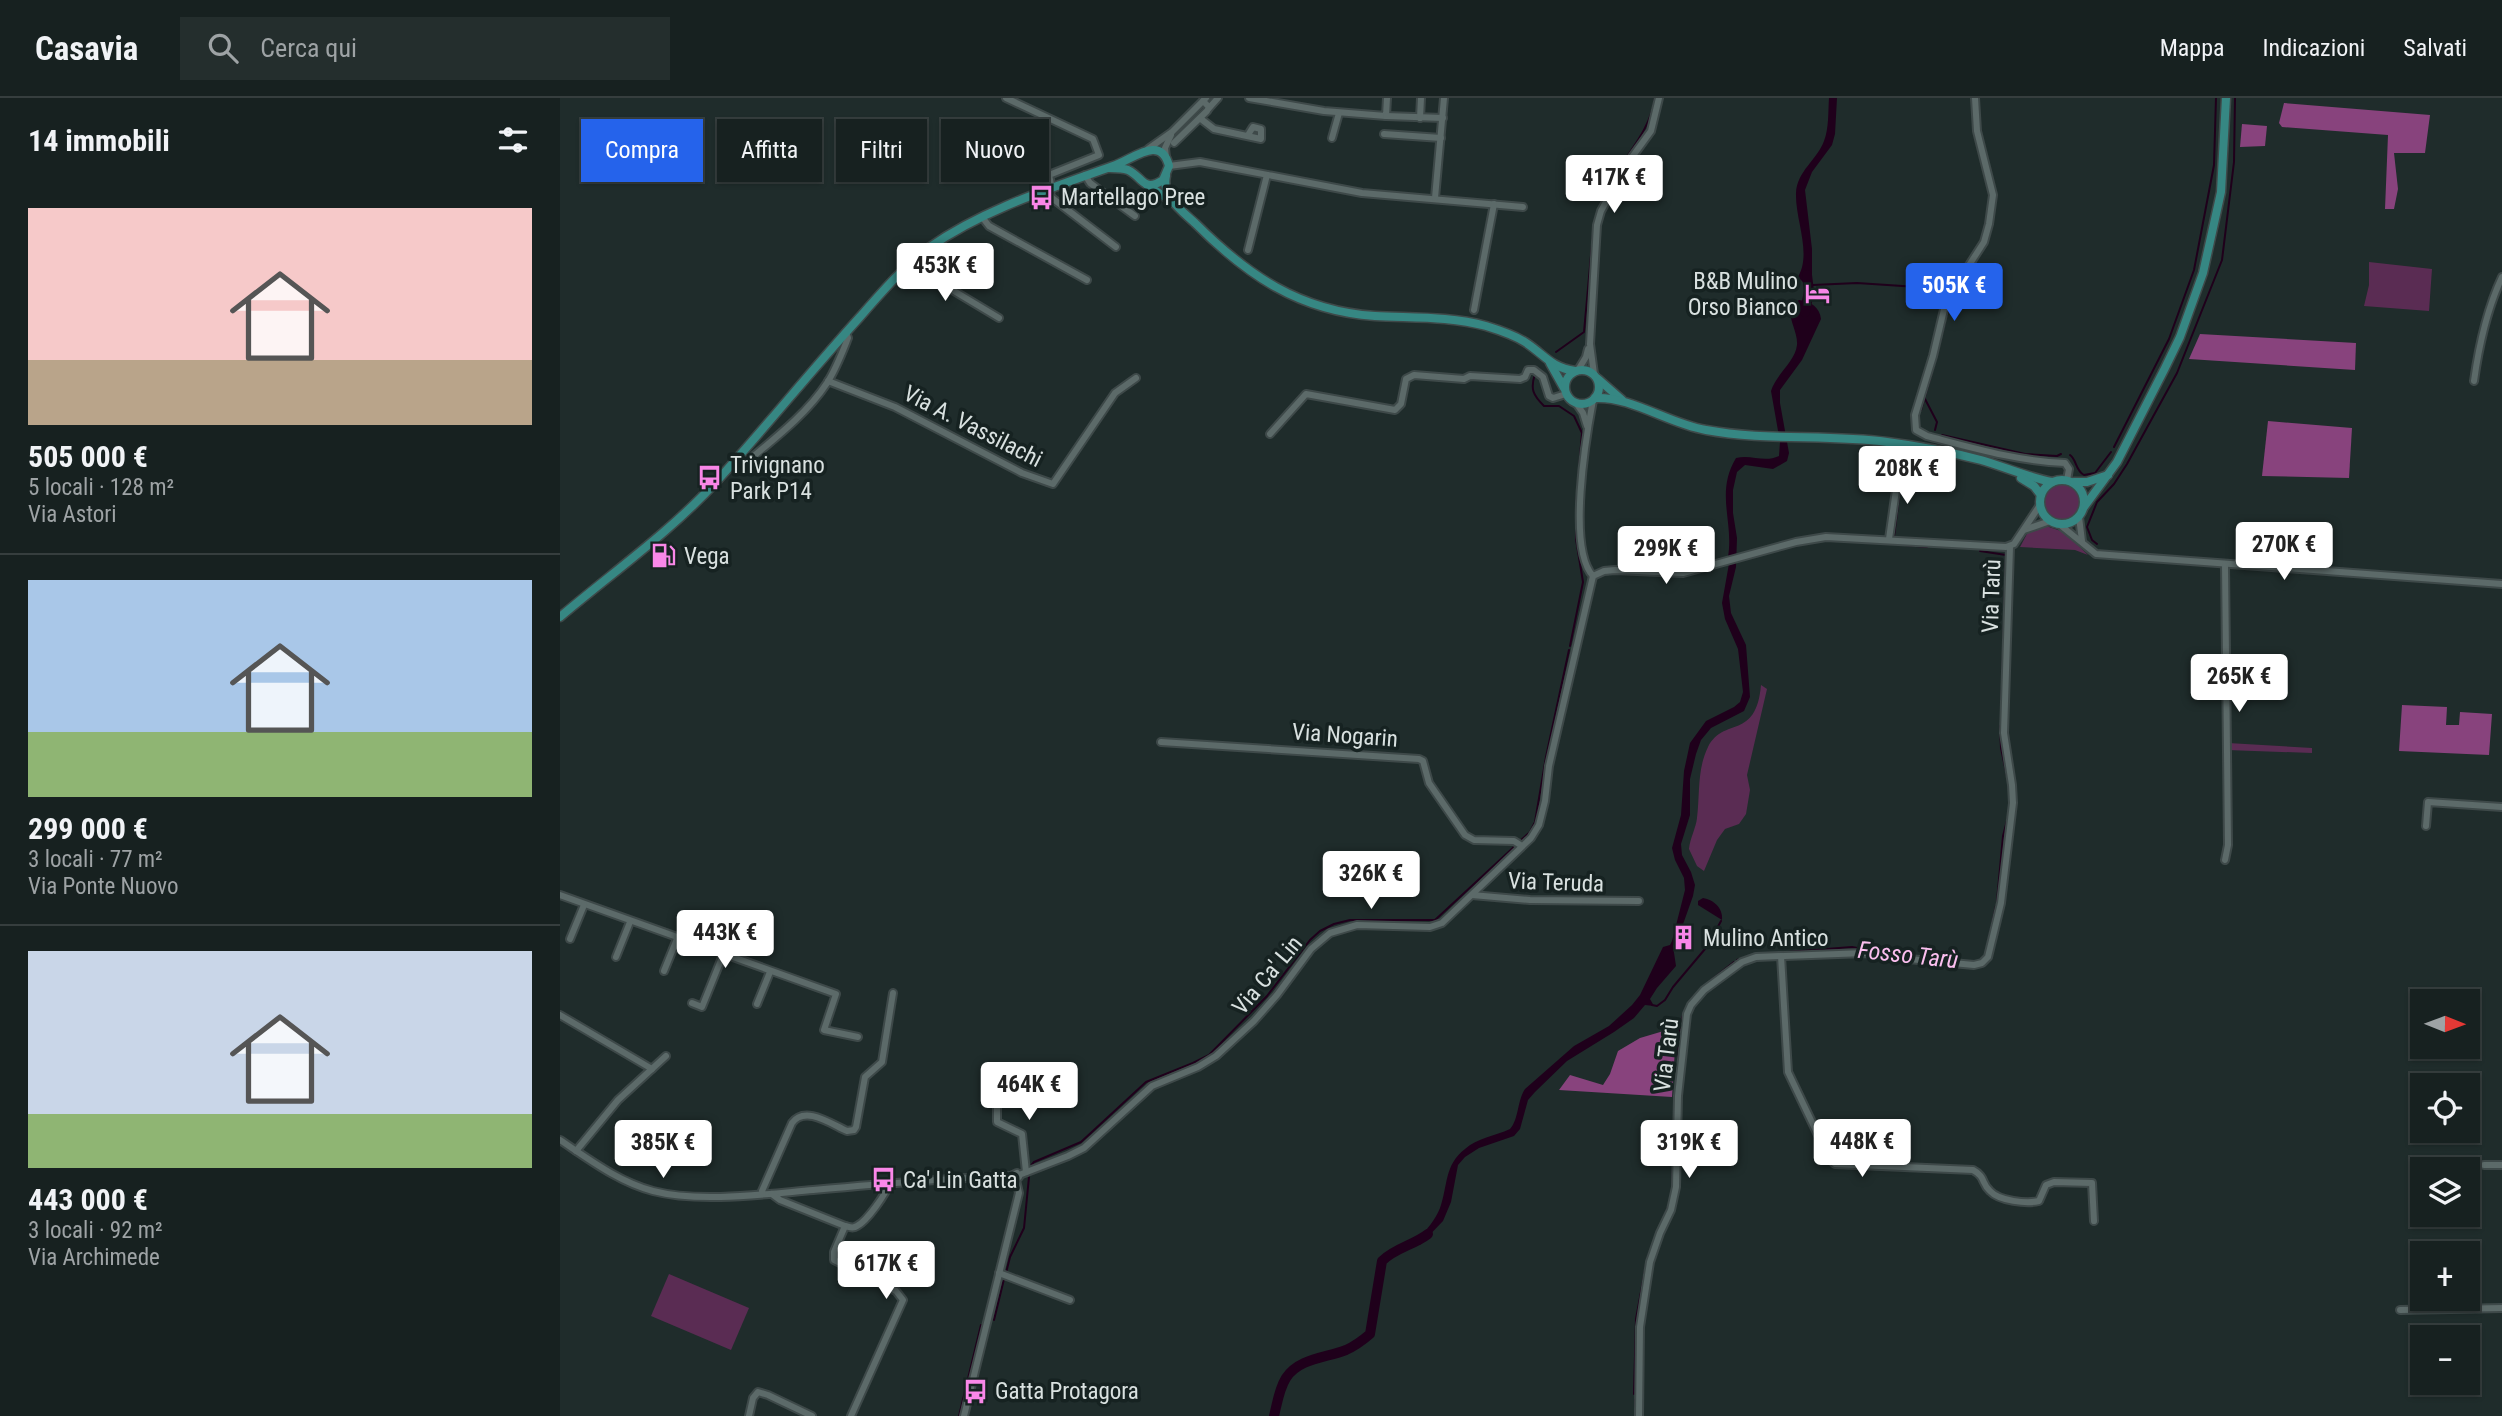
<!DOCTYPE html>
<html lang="it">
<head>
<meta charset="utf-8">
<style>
	body { margin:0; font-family:"Roboto Condensed",sans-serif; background:#242e2d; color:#f1f3f6; height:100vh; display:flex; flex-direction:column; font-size:26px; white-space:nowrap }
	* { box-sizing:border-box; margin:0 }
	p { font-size:23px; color:#9ea3a5 }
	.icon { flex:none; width:38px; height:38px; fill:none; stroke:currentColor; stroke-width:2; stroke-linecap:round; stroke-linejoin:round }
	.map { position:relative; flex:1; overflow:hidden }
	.sheet { display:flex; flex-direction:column; background:#172120; width:560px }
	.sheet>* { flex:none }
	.banner { position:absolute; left:21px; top:21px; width:665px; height:63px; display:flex; gap:14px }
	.needle { width:46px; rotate:91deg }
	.buttons { position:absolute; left:1850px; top:891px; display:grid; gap:14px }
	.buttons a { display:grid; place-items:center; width:70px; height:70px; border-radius:0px; background:#172120; box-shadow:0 2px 5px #0004,0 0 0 2px #363e3e; font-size:35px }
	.price { position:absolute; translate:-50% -60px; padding:0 16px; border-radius:7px; background:#fff; color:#222; font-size:23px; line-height:46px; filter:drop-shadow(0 2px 4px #0008) }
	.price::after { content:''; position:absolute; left:50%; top:42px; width:21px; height:16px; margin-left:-10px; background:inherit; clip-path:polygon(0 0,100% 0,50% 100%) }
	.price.current { background:#2563eb; color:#fff }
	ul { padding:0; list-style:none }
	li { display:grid; align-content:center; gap:14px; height:371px; padding:0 28px }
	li+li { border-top:2px solid #363e3e }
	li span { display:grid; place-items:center; height:217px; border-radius:0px; color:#555 }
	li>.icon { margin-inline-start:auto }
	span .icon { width:126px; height:126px; fill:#fffc; stroke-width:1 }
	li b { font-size:30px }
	h2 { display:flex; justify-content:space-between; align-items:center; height:84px; padding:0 28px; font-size:30px }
	.chip { padding:0 24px; border-radius:0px; background:#172120; box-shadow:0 2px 5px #0004,0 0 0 2px #363e3e; font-size:24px; line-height:63px }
	.chip.current { background:#2563eb; color:#fff }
	header { display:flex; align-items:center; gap:42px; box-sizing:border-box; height:98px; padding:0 35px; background:#172120; border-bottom:2px solid #363e3e }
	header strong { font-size:33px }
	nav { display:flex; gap:38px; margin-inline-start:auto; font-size:24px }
	.search { width:490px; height:63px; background:#242e2d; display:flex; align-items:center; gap:18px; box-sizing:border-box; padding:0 24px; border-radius:0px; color:#9ea3a5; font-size:26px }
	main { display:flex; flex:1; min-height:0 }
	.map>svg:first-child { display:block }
	.green { fill:#5a2c53 }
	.forest { fill:#88437d }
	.water { fill:#1f001b }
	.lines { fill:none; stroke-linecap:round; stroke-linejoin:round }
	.stream { stroke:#1f001b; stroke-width:2 }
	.river { stroke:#1f001b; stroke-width:10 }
	.minor-casing { stroke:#3e4949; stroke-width:10 }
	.major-casing { stroke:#3e4949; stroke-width:11 }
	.minor { stroke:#5c6a69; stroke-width:6 }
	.major { stroke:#368783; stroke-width:8 }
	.labels { text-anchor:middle; stroke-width:7; stroke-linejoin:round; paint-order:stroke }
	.poi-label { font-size:23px; fill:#d9e1e0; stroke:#162221; text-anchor:start }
	.street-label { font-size:23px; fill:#d9e1e0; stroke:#162221 }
	.water-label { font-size:24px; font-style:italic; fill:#fbbfef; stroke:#162221 }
</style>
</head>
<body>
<header>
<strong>Casavia</strong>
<div class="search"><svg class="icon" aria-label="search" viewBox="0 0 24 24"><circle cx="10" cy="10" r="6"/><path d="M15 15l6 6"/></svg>Cerca qui</div>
<nav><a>Mappa</a><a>Indicazioni</a><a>Salvati</a></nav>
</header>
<main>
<section class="sheet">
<h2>14 immobili<svg class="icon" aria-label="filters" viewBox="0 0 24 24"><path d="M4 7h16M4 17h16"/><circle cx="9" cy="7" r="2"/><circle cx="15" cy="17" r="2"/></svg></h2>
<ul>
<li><span style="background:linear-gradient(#f6c9c9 70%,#b9a48a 0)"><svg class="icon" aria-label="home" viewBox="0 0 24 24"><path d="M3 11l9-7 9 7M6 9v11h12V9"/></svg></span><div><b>505 000 €</b><p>5 locali · 128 m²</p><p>Via Astori</p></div></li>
<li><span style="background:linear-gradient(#a9c7e8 70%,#8fb573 0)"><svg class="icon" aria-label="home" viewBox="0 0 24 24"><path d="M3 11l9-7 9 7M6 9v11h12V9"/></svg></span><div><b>299 000 €</b><p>3 locali · 77 m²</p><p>Via Ponte Nuovo</p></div></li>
<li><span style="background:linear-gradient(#c9d6e8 75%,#8fb573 0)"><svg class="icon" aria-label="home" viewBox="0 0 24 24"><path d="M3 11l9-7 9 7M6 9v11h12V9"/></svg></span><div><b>443 000 €</b><p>3 locali · 92 m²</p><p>Via Archimede</p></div></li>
</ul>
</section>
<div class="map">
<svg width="1942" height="1318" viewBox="0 0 1942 1318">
	<rect width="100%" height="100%" fill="#1f2c2b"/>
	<g class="green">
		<path d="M 1809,164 L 1872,171 L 1869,213 L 1804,208 L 1809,187 Z"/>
		<circle cx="1503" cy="404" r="21"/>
		<path d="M 1483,427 L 1504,434 L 1528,457 L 1515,452 L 1460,449 L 1468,434 Z"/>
		<path d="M 1201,587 L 1207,591 L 1187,677 L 1190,692 L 1186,716 L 1179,726 L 1165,731 L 1157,742 L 1144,773 L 1137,768 L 1129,751 C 1130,740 1136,730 1137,720 C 1140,696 1137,671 1148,649 C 1164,618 1196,643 1201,587 Z"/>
		<path d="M 1668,645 L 1752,650 L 1752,655 L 1667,652 Z"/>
		<path d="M 109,1176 L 189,1210 L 171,1252 L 91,1218 Z"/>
	</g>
	<g class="forest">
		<path d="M 1724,5 L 1870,17 L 1865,55 L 1834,55 L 1838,91 L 1834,111 L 1825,111 L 1828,37 L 1722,29 L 1719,25 Z"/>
		<path d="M 1682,26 L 1707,28 L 1705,48 L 1680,49 Z"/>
		<path d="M 1640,236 L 1796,245 L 1795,272 L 1629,261 Z"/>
		<path d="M 1708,323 L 1792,330 L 1789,380 L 1702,378 Z"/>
		<path d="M 1842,607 L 1887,609 L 1886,627 L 1899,627 L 1900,614 L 1932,616 L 1929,657 L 1839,653 Z"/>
		<path d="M 1107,932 L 1116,934 L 1112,999 L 999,992 L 1010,977 L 1043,987 L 1050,976 L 1058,953 L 1080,940 Z"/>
	</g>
	<g class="water">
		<path d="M 1269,0 L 1277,0 L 1275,36 L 1272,47 L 1252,74 L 1245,92 L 1252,151 L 1252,190 L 1248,189 L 1238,179 C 1252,155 1235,122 1236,95 C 1237,73 1257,62 1264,43 C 1269,30 1268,14 1269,0 Z"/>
		<path d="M 1239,202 C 1251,203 1260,210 1261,221 L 1242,262 L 1220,292 L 1220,305 L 1229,355 L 1227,363 L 1213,371 L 1185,367 L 1177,374 L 1173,392 L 1173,415 L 1177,440 L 1176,469 L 1169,498 L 1171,515 L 1186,547 L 1190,599 L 1184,613 L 1151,630 L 1141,642 L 1136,656 L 1130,681 L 1130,717 L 1121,746 L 1122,757 L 1131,774 L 1135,787 L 1133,798 L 1121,832 L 1113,848 L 1116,868 L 1097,890 L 1090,901 L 1094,908 L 1085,907 L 1074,920 L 1054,934 L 1007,963 L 975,994 L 968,1002 L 960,1031 L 954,1038 L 919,1050 L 905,1059 L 898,1067 L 891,1104 L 883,1123 L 860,1147 L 857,1141 C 867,1132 875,1122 880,1110 C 888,1088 884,1067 905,1051 C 917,1040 935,1038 950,1031 C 959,1021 957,1003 965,991 L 1014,948 L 1049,928 L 1072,907 L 1080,897 L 1103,849 L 1110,847 L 1112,843 L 1125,792 L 1124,780 L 1115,762 L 1112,750 L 1121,717 L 1124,673 L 1130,645 L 1146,623 L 1174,609 L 1180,604 L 1183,594 L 1178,551 L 1165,521 L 1162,505 L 1170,460 L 1168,459 C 1174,423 1155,395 1176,360 C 1191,356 1204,365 1219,358 L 1220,344 L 1211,293 C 1216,276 1235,264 1237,247 C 1238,236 1230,224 1230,212 L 1232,207 Z"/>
		<path d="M 1143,800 C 1154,802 1163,810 1162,822 L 1138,807 L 1138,803 Z"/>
	</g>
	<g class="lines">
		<g class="stream">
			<path d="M 1042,104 C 1054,66 1089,41 1095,0"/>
			<path d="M 1253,187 L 1297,185 L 1388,191"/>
			<path d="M 1387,217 L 1391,203"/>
			<path d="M 1382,236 L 1385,224"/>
			<path d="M 996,254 L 1024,234 L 1033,136"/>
			<path d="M 1377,256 L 1381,240"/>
			<path d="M 975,276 C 970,291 973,297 984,308 L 999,308 L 1014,318 L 1022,335 L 1016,408 L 1016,441 L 1023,484 L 1010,548"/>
			<path d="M 1365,301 L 1377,324 L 1375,332"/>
			<path d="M 1361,312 L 1376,260"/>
			<path d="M 1382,337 L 1465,356 L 1497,358 L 1501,356"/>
			<path d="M 1554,349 L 1609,241 L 1634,172 L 1654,67 L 1656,0"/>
			<path d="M 1510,357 C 1517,362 1515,372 1524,377 L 1535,375 L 1551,354"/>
			<path d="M 1350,361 L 1364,363"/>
			<path d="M 1334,438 L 1343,368"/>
			<path d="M 1334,446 L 1367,449"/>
			<path d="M 1537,446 L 1532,442 L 1527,429 L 1537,404 L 1554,386 L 1567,366 L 1617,275 L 1662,162 L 1674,64 L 1675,0"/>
			<path d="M 1420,453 L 1446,457 L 1441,621"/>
			<path d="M 1440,628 L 1441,650 L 1447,678"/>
			<path d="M 959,744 L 970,734 L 975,724 L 986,659 L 1009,552"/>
			<path d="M 1437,803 L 1443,738 L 1449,715"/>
			<path d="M 1147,849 L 1161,823"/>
			<path d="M 1201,856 L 1292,849 L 1324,855"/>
			<path d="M 1425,858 L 1436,808"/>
			<path d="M 1177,862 L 1196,856"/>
			<path d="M 1150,883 L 1174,864"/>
			<path d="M 1092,907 L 1097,908 L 1105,902 L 1113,889 L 1145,851"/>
			<path d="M 1118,964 C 1119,938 1117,913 1138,894"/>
			<path d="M 1117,983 L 1117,970"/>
			<path d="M 469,1070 L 474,1064 L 521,1044 L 586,984 L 633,965 L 649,957 L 707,898 L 750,842 L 760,833 L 774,826 L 790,822 L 875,822 L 955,748"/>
			<path d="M 1112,1095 L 1115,1010"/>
			<path d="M 1103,1121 L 1109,1107"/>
			<path d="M 1087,1161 L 1097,1135"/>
			<path d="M 446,1175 L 450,1159 L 464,1130 L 469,1079"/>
			<path d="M 434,1222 L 444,1181"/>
			<path d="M 1074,1296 L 1076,1221 L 1086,1167"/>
			<path d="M 1075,1302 L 1075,1309"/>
			<path d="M 399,1318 L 421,1227"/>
			<path d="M 1075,1318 L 1075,1315"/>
		</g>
		<g class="river">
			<path d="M 1245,214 L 1249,193 L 1247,177"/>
			<path d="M 714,1318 C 717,1306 719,1291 726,1280 C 739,1260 766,1260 786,1252 C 795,1248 803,1242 810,1236 L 822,1163 C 835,1150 854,1147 868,1136"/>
		</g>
		<defs>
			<g id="minor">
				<path d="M 446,0 L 533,41 L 539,57 L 489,77 L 492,91"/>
				<path d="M 689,0 L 764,13 L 826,18 L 827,0"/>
				<path d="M 1415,0 L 1417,33 L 1433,97 L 1429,126 L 1424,144 L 1386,203 L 1373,258 L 1355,317 L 1356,332 L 1367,338 C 1413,350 1457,363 1505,365 L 1509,371 L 1507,382"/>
				<path d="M 649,10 L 658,0"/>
				<path d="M 826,18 L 883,20"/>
				<path d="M 860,20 L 861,0"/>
				<path d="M 641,21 L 654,31 L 701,41 L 701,31 L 693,29 L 688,37"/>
				<path d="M 824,36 L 881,40"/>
				<path d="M 772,40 L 779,15"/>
				<path d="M 614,45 L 647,13 L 649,9 L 643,3"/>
				<path d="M 588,51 L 612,34 L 646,0"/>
				<path d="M 606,59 L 605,50 L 611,37"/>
				<path d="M 609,68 L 640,64 L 802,95 L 963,109"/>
				<path d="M 525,77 L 530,85 L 575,118"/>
				<path d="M 488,92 L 492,100 L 556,149"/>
				<path d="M 875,100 L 884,0"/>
				<path d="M 422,119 L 429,128 L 527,182"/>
				<path d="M 688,152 L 707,77"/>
				<path d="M 349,166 L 439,220"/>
				<path d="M 914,212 L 934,106"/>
				<path d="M 1018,272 L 1026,259 L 1028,251"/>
				<path d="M 1034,276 L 1030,246 L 1037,127 L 1041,113 L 1067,66 L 1091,33 L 1099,0"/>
				<path d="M 268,283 L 335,309 L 462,375 L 493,386 L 555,295 L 576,280"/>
				<path d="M 1914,283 C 1919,247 1927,211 1942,179"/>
				<path d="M 1016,305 L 1023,315 L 1027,328"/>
				<path d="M 710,336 L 746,296 L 835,312 L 841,306 L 846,281 L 854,277 L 904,281 L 910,278 L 960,281 L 965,279 L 968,272 L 974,272 L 983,279 L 989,298 L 993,300 L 1006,296"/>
				<path d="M 176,373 C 207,346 244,320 267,285 C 276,271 282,255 288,240 L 286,234"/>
				<path d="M 1519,419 L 1522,443"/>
				<path d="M 1499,426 L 1536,456 L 1942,486"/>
				<path d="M 1464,432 L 1490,423"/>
				<path d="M 1329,441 L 1339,371"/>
				<path d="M 1665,466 L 1668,747 L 1665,762"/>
				<path d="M 1033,478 L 1044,473 L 1055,472 L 1123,475 L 1236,444 L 1266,439 L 1446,449 L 1454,446 L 1480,407"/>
				<path d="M 1033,478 C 1007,450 1026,339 1033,302"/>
				<path d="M 601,644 L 859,661 L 863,663 L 869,685 L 905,737 L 914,742 L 954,743 L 962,748"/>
				<path d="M 1866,728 L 1868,704 L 1942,709"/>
				<path d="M 0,797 L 276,896 L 264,932 L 298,939"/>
				<path d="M 912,797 L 970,802 L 1079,803"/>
				<path d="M 10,841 L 24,807"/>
				<path d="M 1221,858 L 1228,974 L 1269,1060 L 1275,1066 L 1413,1072 C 1426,1079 1421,1085 1430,1093 C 1439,1103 1467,1106 1479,1103 L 1486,1087 L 1494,1084 L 1532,1085 L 1534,1123"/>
				<path d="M 56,859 L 70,824"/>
				<path d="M 104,873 L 117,841"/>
				<path d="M 132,905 L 142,909 L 163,857"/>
				<path d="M 197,906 L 210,874"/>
				<path d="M 0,917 L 92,971"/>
				<path d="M 437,986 L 437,1024 L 462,1036 L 466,1074"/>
				<path d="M 0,1042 C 30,1062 59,1084 93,1093 C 139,1105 206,1096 253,1092 C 319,1086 385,1080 451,1078 L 457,1075 L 459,1079 L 456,1082 L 459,1095 L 404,1318"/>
				<path d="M 16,1053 L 58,1002 L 106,958"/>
				<path d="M 1924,1067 L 1942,1067"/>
				<path d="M 459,1077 L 508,1058 L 524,1050 L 592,988 L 638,969 L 656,958 L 694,923 L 717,897 L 751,851 L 770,835 L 797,827 L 870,829 L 882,825 L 971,740 L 979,727 L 985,703 L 989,668 L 1033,478"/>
				<path d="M 203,1096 L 202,1093 L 232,1025 C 245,1007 271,1026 287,1033 L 294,1032 L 296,1029 L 305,979 L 322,964 L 333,895"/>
				<path d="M 212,1096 L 220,1102 L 285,1128 C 290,1129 293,1131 297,1128 C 307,1123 327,1095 329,1085"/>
				<path d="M 285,1128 L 274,1154 L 274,1162 L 336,1193 L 343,1202 L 291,1318"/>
				<path d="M 439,1175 L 510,1202"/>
				<path d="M 1840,1212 L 1942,1210"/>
				<path d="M 189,1318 L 193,1300 L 198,1294 L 208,1297 L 252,1318"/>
				<path d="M 1079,1318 L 1080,1229 L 1090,1164 L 1100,1135 L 1111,1112 L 1116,1089 L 1118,998 L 1127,916 L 1131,907 L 1144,892 L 1182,864 L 1196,859 L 1305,855 L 1327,859 L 1414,867 L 1422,865 L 1428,859 L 1441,805 L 1453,705 L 1452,687 L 1444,635 L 1450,449"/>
			</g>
			<g id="major">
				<path d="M 606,78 C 601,98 622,113 635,125 C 687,177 739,213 815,218 C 852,220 890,218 926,228 C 939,232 954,237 965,244 C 985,257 990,269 1015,273"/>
				<path d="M 587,87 L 611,103"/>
				<path d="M 990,265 L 1004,290"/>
				<circle cx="1022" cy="289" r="17"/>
				<path d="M 1038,281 L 1062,302"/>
				<path d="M 1035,300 C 1071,298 1109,326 1146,332 C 1205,343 1267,336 1327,344 C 1358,348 1390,354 1421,362 C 1445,369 1467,379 1492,384"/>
				<path d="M 1461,380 L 1474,388 L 1481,397"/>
				<circle cx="1502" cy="404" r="22"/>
				<path d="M 1514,384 L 1527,384 L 1548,377"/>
				<path d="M 1524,409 L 1557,364 L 1605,270 L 1620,239 L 1643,175 L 1661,94 L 1666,0"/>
				<path d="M 0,519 C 52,475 110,434 156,384 C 205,330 250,274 299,220 C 321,195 343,169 370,149 C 424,111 492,90 553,68 C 572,62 601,35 609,68 L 603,82 C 583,95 583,79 568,72 C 563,70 556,70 550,70"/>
			</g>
		</defs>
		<use href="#minor" class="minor-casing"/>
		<use href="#major" class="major-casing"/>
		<use href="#minor" class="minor"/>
		<use href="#major" class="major"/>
	</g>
	<defs>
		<symbol id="bus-bare" viewBox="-9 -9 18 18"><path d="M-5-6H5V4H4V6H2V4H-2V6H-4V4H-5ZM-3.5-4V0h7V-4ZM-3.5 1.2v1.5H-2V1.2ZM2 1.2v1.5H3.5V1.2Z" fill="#f987e8" stroke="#162221" stroke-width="2.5" paint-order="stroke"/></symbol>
		<symbol id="hotel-bare" viewBox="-9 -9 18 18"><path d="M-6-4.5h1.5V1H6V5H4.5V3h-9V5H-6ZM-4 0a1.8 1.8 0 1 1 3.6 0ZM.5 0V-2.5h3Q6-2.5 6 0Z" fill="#f987e8" stroke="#162221" stroke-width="2.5" paint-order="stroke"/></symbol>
		<symbol id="fuel-bare" viewBox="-9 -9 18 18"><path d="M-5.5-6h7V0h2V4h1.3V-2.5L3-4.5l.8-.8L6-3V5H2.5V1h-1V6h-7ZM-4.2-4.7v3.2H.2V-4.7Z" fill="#f987e8" stroke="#162221" stroke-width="2.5" paint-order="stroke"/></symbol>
		<symbol id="building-bare" viewBox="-9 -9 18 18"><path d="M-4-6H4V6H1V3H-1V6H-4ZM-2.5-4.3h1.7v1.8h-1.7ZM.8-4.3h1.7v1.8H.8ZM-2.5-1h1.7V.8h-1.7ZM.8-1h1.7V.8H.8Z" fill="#f987e8" stroke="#162221" stroke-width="2.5" paint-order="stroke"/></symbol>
	</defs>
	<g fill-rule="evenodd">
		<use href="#bus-bare" x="464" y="82" width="35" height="35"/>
		<use href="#hotel-bare" x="1240" y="178" width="35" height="35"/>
		<use href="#bus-bare" x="132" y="362" width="35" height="35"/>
		<use href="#fuel-bare" x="86" y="440" width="35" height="35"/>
		<use href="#building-bare" x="1106" y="822" width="35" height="35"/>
		<use href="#bus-bare" x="306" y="1064" width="35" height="35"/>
		<use href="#bus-bare" x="398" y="1276" width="35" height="35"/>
	</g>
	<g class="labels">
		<g class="poi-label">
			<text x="501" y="107">Martellago Pree</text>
			<text x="1238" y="191" text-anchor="end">B&amp;B Mulino<tspan x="1238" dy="26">Orso Bianco</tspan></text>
			<text x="170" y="375">Trivignano<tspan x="170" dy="26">Park P14</tspan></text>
			<text x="124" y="466">Vega</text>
			<text x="1143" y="848">Mulino Antico</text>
			<text x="343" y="1090">Ca' Lin Gatta</text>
			<text x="435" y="1301">Gatta Protagora</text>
		</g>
		<g class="street-label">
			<text transform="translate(413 328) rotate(27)" y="8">Via A. Vassilachi</text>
			<text transform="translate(1431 498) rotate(-88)" y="8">Via Tarù</text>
			<text transform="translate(785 637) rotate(4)" y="8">Via Nogarin</text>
			<text transform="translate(996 784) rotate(2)" y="8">Via Teruda</text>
			<text transform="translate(707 877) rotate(-50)" y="8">Via Ca' Lin</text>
			<text transform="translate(1106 957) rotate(-83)" y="8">Via Tarù</text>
		</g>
		<g class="water-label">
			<text transform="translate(1348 857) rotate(6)" y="8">Fosso Tarù</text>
		</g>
	</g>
</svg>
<div class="buttons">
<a><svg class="needle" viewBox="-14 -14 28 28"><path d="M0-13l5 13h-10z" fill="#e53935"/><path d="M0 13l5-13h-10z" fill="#9ea3a5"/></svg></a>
<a><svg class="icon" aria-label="locate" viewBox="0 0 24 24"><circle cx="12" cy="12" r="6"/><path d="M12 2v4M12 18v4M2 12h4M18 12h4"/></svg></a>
<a><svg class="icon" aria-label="layers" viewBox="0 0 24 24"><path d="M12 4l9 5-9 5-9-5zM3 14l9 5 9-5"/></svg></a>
<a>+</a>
<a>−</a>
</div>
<b class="price" style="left:1054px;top:117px">417K €</b>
<b class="price" style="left:385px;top:205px">453K €</b>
<b class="price current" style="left:1394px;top:225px">505K €</b>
<b class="price" style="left:1347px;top:408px">208K €</b>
<b class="price" style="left:1724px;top:484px">270K €</b>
<b class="price" style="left:1106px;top:488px">299K €</b>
<b class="price" style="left:1679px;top:616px">265K €</b>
<b class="price" style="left:811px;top:813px">326K €</b>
<b class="price" style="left:165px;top:872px">443K €</b>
<b class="price" style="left:469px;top:1024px">464K €</b>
<b class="price" style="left:1302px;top:1081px">448K €</b>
<b class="price" style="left:103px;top:1082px">385K €</b>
<b class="price" style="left:1129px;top:1082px">319K €</b>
<b class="price" style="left:326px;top:1203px">617K €</b>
<div class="banner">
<a class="chip current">Compra</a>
<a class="chip">Affitta</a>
<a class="chip">Filtri</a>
<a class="chip">Nuovo</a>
</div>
</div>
</main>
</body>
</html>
